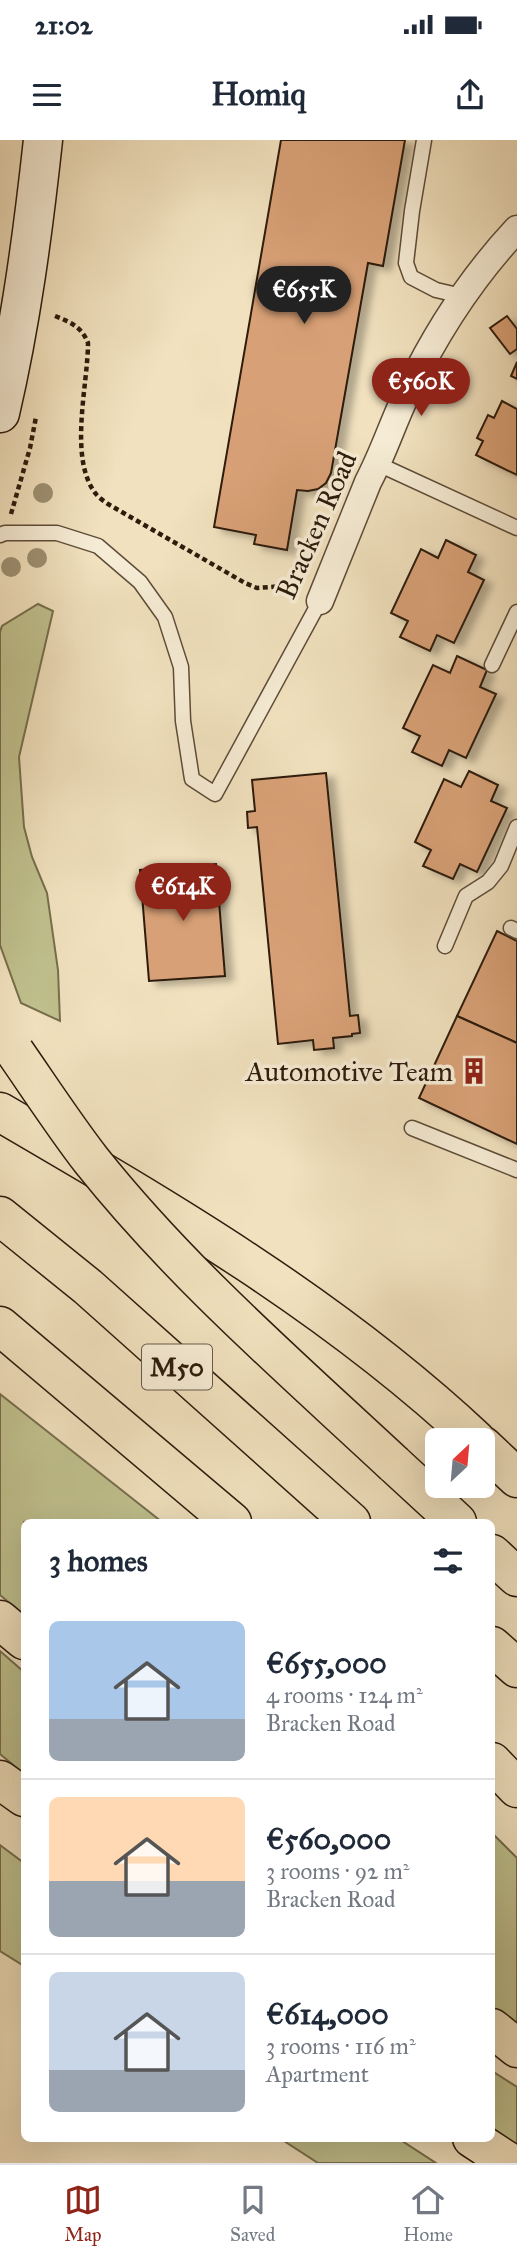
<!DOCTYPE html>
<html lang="en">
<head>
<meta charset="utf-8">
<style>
	body { margin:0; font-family:"IM FELL Great Primer",serif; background:#f6f6f7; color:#1f2937; height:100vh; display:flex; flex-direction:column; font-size:26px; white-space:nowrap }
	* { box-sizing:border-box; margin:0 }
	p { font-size:23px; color:#747a83 }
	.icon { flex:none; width:38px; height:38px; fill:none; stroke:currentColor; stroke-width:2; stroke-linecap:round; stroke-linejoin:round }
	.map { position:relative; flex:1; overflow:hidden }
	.sheet { position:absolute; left:21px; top:1379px; width:474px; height:623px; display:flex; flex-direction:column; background:#fff; border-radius:10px; box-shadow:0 7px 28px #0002 }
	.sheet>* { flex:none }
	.needle { width:46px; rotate:26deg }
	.buttons { position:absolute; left:425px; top:1288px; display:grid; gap:14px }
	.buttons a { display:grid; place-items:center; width:70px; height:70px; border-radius:10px; background:#fff; box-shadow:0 7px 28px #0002; font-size:35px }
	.price { position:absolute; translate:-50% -60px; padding:0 16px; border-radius:24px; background:#8f2418; color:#fff; font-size:23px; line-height:46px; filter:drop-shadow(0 2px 4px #0008) }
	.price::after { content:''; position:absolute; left:50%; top:42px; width:21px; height:16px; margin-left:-10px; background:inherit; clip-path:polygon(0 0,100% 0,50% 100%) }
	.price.selected { background:#222; color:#fff }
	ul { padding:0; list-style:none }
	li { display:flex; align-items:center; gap:21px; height:175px; padding:0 28px }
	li+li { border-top:2px solid #e0e1e3 }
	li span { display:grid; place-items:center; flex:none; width:196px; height:140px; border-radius:10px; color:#555 }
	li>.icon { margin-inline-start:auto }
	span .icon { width:84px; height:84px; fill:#fffc; stroke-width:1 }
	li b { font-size:30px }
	h2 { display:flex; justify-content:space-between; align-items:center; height:84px; padding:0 28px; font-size:30px }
	.status { display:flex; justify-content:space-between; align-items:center; height:49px; padding:0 35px; background:#fff; direction:ltr }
	.status svg { height:19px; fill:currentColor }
	header { display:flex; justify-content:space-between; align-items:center; height:91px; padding:0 28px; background:#fff; font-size:32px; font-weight:700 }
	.tab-bar { display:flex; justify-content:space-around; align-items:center; height:98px; border-top:2px solid #e0e1e3; background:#fff; font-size:19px; color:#747a83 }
	.tab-bar a { display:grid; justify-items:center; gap:4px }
	.tab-bar .selected { color:#8f2418 }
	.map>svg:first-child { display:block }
	.green { fill:#c0c18e; stroke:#766e4d; stroke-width:2 }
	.building { fill:#d8a076; stroke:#2d1b0c; stroke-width:2; filter:url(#shadow) }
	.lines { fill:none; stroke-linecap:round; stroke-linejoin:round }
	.lane-casing { stroke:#5e4c38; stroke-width:17 }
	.street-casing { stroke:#5e4c38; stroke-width:29 }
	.secondary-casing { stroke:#2d1b0c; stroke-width:41 }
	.highway-casing { stroke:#2d1b0c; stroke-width:41 }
	.path { stroke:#2d1b0c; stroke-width:4.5; stroke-dasharray:5 3.5; stroke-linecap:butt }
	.lane { stroke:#f6ecd5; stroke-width:14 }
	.street { stroke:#f6ecd5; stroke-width:26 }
	.secondary { stroke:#f6ecd5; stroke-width:38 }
	.highway { stroke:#f1e1be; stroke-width:38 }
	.highway-bridge-casing { stroke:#2d1b0c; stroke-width:41; stroke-linecap:butt }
	.highway-bridge { stroke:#f1e1be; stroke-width:38 }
	.tree { fill:#9d9072 }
	.labels { text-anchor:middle; stroke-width:7; stroke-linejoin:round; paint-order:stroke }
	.shield { fill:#f6ecd5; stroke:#695a48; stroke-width:2 }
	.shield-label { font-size:26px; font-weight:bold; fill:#2d1b0c }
	.street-label { font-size:28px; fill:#2d1b0c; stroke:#f6ecd5 }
	.poi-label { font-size:28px; fill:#2d1b0c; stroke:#f6ecd5; text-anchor:end }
</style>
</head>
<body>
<div class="status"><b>21:02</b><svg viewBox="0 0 49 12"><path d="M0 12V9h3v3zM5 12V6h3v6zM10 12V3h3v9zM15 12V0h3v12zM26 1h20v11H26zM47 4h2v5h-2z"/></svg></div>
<header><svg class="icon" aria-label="menu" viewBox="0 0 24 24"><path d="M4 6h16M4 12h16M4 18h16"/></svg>Homiq<svg class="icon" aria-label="share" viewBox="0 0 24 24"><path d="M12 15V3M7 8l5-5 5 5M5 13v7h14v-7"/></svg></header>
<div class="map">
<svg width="517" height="2023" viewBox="0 0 517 2023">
	<defs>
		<filter id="shadow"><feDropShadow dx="8" dy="4.5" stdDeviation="3.5" flood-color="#0004"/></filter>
	</defs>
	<rect width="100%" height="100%" fill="#f1e1be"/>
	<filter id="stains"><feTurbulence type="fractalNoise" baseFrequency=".00286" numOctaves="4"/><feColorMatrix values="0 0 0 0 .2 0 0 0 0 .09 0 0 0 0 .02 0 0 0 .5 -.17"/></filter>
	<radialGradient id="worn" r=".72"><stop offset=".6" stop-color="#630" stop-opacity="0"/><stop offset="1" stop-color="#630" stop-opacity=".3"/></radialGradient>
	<g class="green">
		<path d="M 38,464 L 53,471 L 19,617 L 24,687 L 32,717 L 47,753 L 58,830 L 60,881 L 21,863 L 0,805 L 0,492 L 2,486 Z"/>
		<path d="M 0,1254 L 162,1382 L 24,1382 L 24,1475 L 0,1455 Z"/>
		<path d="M 0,1511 L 24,1532 L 24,1634 L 0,1614 Z"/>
		<path d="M 492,1693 L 517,1718 L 517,1890 L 492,1872 Z"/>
		<path d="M 0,1705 L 24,1723 L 24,1826 L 0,1811 Z"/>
		<path d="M 492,1931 L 517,1947 L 517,2009 L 492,1991 Z"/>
		<path d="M 281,1999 L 399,1999 L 436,2023 L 318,2023 Z"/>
	</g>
	<g class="building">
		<path d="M 281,0 L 405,0 L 383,126 L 368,123 L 331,333 L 326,343 L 318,349 L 308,351 L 297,350 L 287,410 L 254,404 L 256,395 L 214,387 Z"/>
		<path d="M 507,176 L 517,189 L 517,209 L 510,214 L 490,188 Z"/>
		<path d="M 517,222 L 517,239 L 511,236 Z"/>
		<path d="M 502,261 L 517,269 L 517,335 L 476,315 L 483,301 L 477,298 L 488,275 L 494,278 Z"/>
		<path d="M 446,400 L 476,415 L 468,432 L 484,440 L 454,503 L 437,495 L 430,511 L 400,497 L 408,481 L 391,473 L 421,409 L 438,418 Z"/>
		<path d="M 457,516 L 487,530 L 480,547 L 496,554 L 466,618 L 449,610 L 442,626 L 412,612 L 420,596 L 403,588 L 433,525 L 450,533 Z"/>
		<path d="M 469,631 L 498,645 L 491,661 L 507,668 L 477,732 L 460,724 L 453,739 L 423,726 L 431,710 L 415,702 L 444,639 L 461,647 Z"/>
		<path d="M 326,633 L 350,876 L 358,875 L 360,893 L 352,894 L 352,896 L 333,898 L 334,908 L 314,910 L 313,900 L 278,904 L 257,687 L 248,688 L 247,672 L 255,671 L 252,640 Z"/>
		<path d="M 216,724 L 225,836 L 149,841 L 140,730 Z"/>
		<path d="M 497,791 L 517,801 L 517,903 L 457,876 Z"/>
		<path d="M 457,876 L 517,903 L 517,1004 L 419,958 Z"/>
	</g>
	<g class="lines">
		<defs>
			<g id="lane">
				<path d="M 424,0 L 412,71 L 406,123 L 411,137 L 436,150 L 462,156"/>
				<path d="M 378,324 L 517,388"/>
				<path d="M 0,395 L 5,393 L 57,393 L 98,406 L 140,442 L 165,477 L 181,527 L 183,581 L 192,639 L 215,654 L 320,461"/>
				<path d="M 492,525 L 517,472"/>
				<path d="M 511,788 L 517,791"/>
				<path d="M 445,806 L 466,756 L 488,742 L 501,726 L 517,687"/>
				<path d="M 412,988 L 517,1030"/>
			</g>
			<path id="street" d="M 320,461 L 368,342 C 384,312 394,279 409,249 C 437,191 473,136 517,89"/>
			<path id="secondary" d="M 0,273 C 21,183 33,92 43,0"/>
			<g id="highway">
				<path d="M 0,972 C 168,1070 333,1166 476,1300"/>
				<path d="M 0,1076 L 88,1147 L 351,1382"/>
				<path d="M 0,1186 L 232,1382"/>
				<path d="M 483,1306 L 517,1338"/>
				<path d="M 394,1324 L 457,1382"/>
				<path d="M 492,1414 L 517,1437"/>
				<path d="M 0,1480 L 24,1500"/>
				<path d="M 492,1506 L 517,1528"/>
				<path d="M 492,1622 L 517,1648"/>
				<path d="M 0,1640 L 24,1657"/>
				<path d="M 492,1888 L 517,1908"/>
				<path d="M 472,1998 L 510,2023"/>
			</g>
		</defs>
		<use href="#lane" class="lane-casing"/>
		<use href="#street" class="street-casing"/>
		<use href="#secondary" class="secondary-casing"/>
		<use href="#highway" class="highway-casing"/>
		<g class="path">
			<path d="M 55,176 C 70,182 82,187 88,203 C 88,245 68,319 96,354 C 99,358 104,361 108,364 L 245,443 L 257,448 L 298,445"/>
			<path d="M 11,374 L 30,308 L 36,277"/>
		</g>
		<use href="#lane" class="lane"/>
		<use href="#street" class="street"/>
		<use href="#secondary" class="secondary"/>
		<use href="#highway" class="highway"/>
		<defs>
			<path id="highway-bridge" d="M 15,912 C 40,948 64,985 91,1020 C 180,1132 290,1227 394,1324"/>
		</defs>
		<use href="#highway-bridge" class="highway-bridge-casing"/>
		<use href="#highway-bridge" class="highway-bridge"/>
	</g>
	<g class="tree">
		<circle cx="43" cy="353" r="10"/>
		<circle cx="37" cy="418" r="10"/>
		<circle cx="11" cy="427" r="10"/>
	</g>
	<defs>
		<symbol id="building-bare" viewBox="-9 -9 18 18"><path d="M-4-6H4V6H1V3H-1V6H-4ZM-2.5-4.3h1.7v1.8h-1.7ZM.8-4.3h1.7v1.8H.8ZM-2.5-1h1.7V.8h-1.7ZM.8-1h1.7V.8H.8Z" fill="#8f2418" stroke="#f6ecd5" stroke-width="2.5" paint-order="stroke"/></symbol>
	</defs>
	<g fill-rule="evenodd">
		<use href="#building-bare" x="455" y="912" width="38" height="38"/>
	</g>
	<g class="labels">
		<rect class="shield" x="142" y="1204.5" width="70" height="45" rx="5"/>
		<g class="shield-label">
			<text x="177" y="1236">M50</text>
		</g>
		<g class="street-label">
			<text transform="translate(316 385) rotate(-66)" y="10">Bracken Road</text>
		</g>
		<g class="poi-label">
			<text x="453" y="941">Automotive Team</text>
		</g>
	</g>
	<rect width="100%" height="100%" filter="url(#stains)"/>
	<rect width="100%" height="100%" fill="url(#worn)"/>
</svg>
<div class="buttons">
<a><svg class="needle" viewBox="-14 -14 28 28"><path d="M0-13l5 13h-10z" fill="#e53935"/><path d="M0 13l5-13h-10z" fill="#747a83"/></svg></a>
</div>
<b class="price selected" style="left:304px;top:186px">€655K</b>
<b class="price" style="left:421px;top:278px">€560K</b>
<b class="price" style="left:183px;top:783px">€614K</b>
<section class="sheet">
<h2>3 homes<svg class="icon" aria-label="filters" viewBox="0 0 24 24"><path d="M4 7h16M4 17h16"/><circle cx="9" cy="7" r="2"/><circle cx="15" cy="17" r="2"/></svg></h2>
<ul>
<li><span style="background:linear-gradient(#a9c7e8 70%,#9aa5b1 0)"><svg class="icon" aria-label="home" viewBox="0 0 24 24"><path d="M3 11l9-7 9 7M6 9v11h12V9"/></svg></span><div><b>€655,000</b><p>4 rooms · 124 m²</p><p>Bracken Road</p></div></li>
<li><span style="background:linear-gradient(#ffd9b3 60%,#9aa5b1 0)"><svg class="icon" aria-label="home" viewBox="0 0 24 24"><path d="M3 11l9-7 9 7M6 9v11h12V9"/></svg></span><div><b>€560,000</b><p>3 rooms · 92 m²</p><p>Bracken Road</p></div></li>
<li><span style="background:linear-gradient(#c9d6e8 70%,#9aa5b1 0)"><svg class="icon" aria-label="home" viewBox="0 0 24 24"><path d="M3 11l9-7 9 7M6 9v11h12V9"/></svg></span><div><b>€614,000</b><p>3 rooms · 116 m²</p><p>Apartment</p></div></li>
</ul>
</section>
</div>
<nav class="tab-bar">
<a class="selected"><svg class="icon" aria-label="map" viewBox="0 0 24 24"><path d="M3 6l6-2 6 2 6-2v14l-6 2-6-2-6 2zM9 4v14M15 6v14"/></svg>Map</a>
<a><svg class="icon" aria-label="saved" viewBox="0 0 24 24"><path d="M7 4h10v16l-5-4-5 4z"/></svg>Saved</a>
<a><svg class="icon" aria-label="home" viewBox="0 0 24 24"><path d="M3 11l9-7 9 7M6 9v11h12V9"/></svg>Home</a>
</nav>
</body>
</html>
